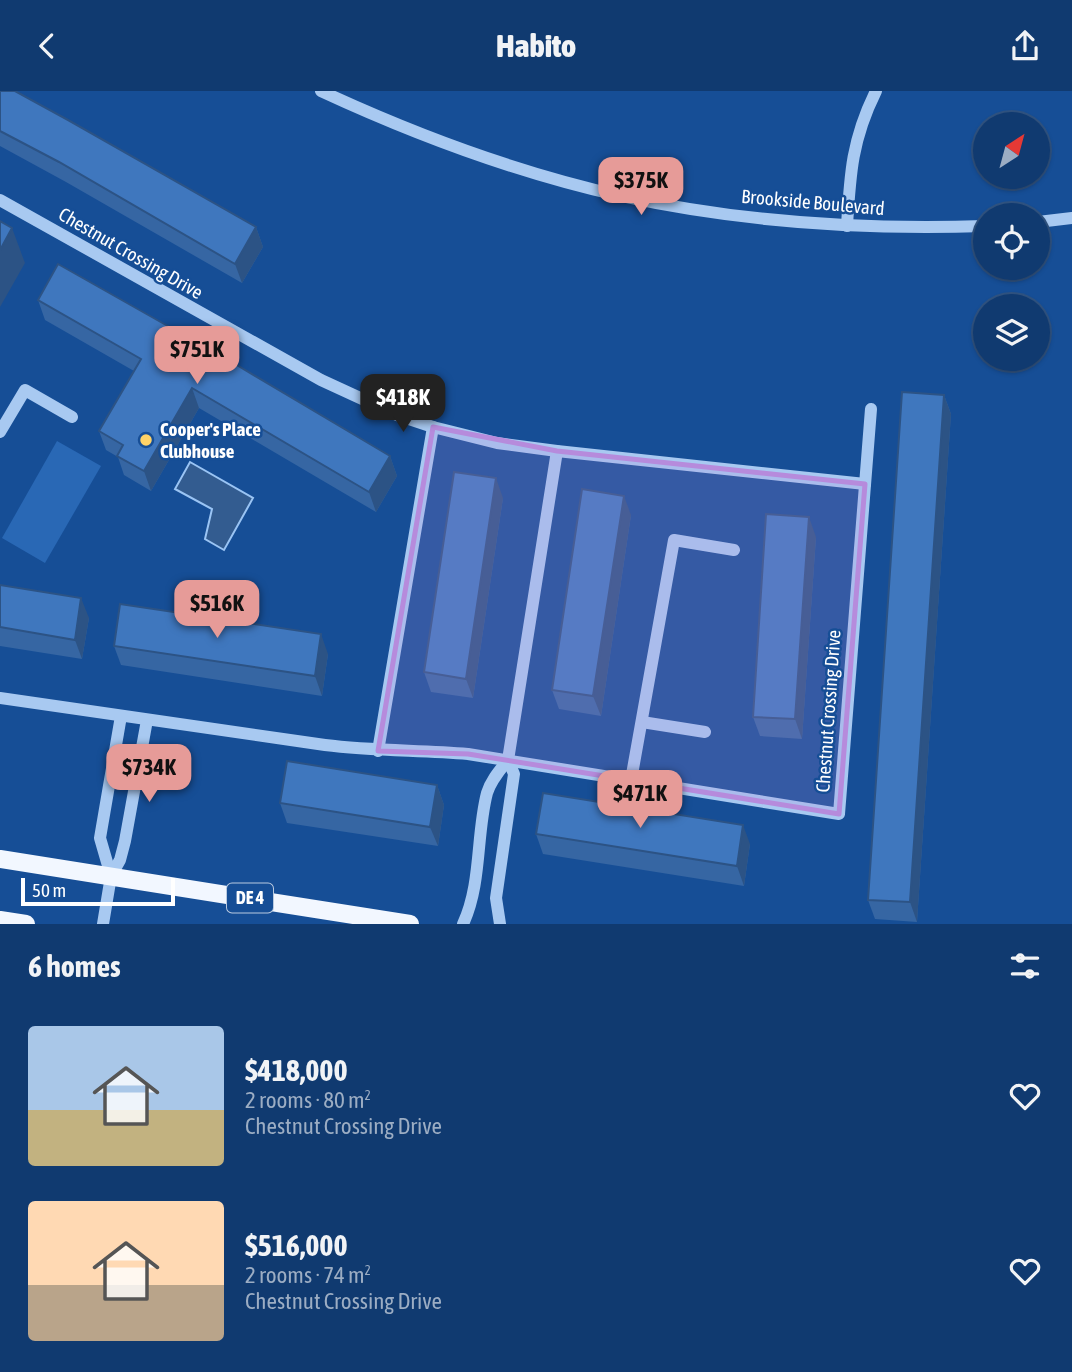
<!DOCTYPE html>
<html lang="en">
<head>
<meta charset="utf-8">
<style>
	body { margin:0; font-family:"Asap Condensed",sans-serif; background:#194175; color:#f1f3f6; height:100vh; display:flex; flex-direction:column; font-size:26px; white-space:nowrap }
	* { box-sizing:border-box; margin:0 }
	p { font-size:23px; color:#9cadc3 }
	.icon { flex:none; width:38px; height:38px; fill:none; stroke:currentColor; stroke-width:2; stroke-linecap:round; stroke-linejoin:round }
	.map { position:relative; height:833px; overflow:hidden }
	.details { display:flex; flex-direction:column; background:#103a70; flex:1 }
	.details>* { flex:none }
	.needle { width:46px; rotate:36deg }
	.fabs { position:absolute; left:973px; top:21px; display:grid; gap:14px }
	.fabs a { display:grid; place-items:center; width:77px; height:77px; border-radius:50%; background:#103a70; box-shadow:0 2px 5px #0004,0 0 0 2px #305483; font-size:35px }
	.scale { position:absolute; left:21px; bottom:18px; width:154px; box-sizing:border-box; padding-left:7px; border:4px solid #fff; border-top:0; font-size:19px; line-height:24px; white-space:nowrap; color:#fff; -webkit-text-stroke:5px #164e96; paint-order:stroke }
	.price { position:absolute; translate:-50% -60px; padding:0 16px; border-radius:14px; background:#e69b98; color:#111; font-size:23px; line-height:46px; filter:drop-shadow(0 2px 4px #0008) }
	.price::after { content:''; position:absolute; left:50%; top:42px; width:21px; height:16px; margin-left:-10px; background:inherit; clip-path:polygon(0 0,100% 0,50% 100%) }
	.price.current { background:#222; color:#fff }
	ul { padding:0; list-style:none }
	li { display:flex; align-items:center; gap:21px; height:175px; padding:0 28px }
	li span { display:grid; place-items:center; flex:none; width:196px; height:140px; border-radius:7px; color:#555 }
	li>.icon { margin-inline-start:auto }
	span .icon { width:84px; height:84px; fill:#fffc; stroke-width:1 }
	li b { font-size:30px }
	h2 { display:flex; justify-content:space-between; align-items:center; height:84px; padding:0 28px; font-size:30px }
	header { display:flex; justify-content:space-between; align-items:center; height:91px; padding:0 28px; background:#103a70; font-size:32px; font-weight:800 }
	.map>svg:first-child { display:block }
	.green { fill:#2968b5 }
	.water { fill:#335c90; stroke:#9ac4f4; stroke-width:2 }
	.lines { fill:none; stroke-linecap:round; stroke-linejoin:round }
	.minor { stroke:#a8c9f1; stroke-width:12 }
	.major { stroke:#f2f7ff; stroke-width:18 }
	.wall { fill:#3666a3 }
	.shaded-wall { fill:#2c5385 }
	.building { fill:#3f77be; stroke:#2c5385; stroke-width:2 }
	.marked { fill:#b68bdc; fill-opacity:0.2; stroke:#b68bdc; stroke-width:5; stroke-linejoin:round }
	.poi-dot { fill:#ffd368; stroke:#164e96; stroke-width:2.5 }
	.labels { text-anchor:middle; stroke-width:5; stroke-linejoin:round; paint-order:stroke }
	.shield { fill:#164e96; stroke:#b9cae0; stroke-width:2 }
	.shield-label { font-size:18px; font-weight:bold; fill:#fff }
	.street-label { font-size:19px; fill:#fff; stroke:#164e96 }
	.poi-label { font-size:19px; font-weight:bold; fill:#fff; stroke:#164e96; text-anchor:start }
</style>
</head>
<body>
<header><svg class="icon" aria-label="back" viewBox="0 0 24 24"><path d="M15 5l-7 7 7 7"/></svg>Habito<svg class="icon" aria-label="share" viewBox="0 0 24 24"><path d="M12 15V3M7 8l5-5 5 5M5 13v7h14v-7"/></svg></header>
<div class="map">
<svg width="1072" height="833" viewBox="0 0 1072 833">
	<rect width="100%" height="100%" fill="#164e96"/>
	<path class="green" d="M 57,350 L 101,375 L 45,472 L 2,447 Z"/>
	<path class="water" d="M 190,371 L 253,407 L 224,459 L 205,448 L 212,418 L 175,398 Z"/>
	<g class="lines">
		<g class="minor">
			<path d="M 321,0 C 416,44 518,82 621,105 C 740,131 864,139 985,135"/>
			<path d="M 0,109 L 321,289 L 397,324 L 433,336 L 497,352 L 557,360 L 865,393"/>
			<path d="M 1038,131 L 1072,127"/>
			<path d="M 847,135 C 850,83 852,48 876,0"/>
			<path d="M 0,341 L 25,299 L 72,326"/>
			<path d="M 0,607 L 325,654 C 373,660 420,659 468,663 L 839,723 L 871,318"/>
			<path d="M 642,631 L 705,641"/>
			<path d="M 378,660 L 433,336"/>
			<path d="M 631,689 L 674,449 L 734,459"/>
			<path d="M 111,785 L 100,747 L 121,625"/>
			<path d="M 103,833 L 111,785 L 120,769 L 125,750 L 147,629"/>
			<path d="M 463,833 C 482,792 476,744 487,702 C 491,689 500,679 508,669"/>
			<path d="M 500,833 L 496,807 L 514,683 L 508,669 L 557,360"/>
		</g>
		<g class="major">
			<path d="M 0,768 L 410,833"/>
			<path d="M 0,829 L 26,833"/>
		</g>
	</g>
	<g class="wall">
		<path d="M 0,0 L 256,136 L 263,156 L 242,192 L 66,91 L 0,55 Z"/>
		<path d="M 38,209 L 390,365 L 397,385 L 376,421 L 199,317 L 151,400 L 124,384 L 118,366 L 106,359 L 99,340 L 134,280 L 45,229 Z"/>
		<path d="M 944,304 L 951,323 L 917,831 L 875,828 L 868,809 Z"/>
		<path d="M 503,407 L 473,607 L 431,601 L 424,581 Z"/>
		<path d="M 631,424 L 601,625 L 559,618 L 552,599 Z"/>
		<path d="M 816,446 L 802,648 L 760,645 L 753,626 Z"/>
		<path d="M 0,494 L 89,527 L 82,568 L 0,555 Z"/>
		<path d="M 114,555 L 328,563 L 322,605 L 121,574 Z"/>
		<path d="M 437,694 L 444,714 L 438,755 L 287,732 L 280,712 Z"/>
		<path d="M 536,743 L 750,753 L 744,795 L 543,763 Z"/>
	</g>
	<g class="shaded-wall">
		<path d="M 256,136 L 263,156 L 242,192 L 235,173 Z"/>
		<path d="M 12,137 L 25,172 L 0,216 L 0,159 Z"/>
		<path d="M 192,297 L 199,317 L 151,400 L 144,380 Z"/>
		<path d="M 944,304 L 951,323 L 917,831 L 910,811 Z"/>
		<path d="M 390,365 L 397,385 L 376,421 L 369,401 Z"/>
		<path d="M 496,387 L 503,407 L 473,607 L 466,588 Z"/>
		<path d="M 624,405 L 631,424 L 601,625 L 593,605 Z"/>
		<path d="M 809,426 L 816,446 L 802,648 L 795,628 Z"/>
		<path d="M 81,507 L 89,527 L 82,568 L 75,549 Z"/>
		<path d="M 321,543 L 328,563 L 322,605 L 315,585 Z"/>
		<path d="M 437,694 L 444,714 L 438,755 L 430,736 Z"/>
		<path d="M 743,734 L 750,753 L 744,795 L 737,775 Z"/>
	</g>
	<g class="building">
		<path d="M 0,0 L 15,0 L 68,29 L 256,136 L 235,173 L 59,71 L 0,40 Z"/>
		<path d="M 0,130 L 12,137 L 0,159 Z"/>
		<path d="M 58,173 L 235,273 L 390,365 L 369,401 L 192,297 L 144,380 L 117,365 L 123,354 L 99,340 L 141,268 L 38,209 Z"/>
		<path d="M 902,301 L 944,304 L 910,811 L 868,809 Z"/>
		<path d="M 454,381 L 496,387 L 466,588 L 424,581 Z"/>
		<path d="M 582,398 L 624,405 L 593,605 L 552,599 Z"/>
		<path d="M 766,423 L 809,426 L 795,628 L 753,626 Z"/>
		<path d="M 0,494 L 81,507 L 75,549 L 0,536 Z"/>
		<path d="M 120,513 L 321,543 L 315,585 L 114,555 Z"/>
		<path d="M 287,670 L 437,694 L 430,736 L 280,712 Z"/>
		<path d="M 543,702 L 743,734 L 737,775 L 536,743 Z"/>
	</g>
	<path class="marked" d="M 433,336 L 557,360 L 865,393 L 839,723 L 468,663 L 378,660 Z"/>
	<circle class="poi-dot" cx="146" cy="349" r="7"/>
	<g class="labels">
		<rect class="shield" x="227" y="792.5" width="46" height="29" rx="5"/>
		<g class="shield-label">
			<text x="250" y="813">DE 4</text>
		</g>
		<g class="street-label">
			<text transform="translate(813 111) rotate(5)" y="7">Brookside Boulevard</text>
			<text transform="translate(131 162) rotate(30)" y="7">Chestnut Crossing Drive</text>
			<text transform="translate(828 620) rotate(-86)" y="7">Chestnut Crossing Drive</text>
		</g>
		<g class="poi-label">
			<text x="160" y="345">Cooper's Place<tspan x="160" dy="22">Clubhouse</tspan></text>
		</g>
	</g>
</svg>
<div class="fabs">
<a><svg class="needle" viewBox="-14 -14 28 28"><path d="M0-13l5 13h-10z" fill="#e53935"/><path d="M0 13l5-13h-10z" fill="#9cadc3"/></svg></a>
<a><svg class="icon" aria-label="locate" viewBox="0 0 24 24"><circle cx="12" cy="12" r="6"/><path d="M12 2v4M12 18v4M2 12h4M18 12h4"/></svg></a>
<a><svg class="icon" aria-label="layers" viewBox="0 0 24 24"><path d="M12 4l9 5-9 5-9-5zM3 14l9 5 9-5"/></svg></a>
</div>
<div class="scale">50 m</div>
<b class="price" style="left:641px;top:126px">$375K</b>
<b class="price" style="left:197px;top:295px">$751K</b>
<b class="price current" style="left:403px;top:343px">$418K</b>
<b class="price" style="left:217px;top:549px">$516K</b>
<b class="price" style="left:149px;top:713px">$734K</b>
<b class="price" style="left:640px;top:739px">$471K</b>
</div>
<section class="details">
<h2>6 homes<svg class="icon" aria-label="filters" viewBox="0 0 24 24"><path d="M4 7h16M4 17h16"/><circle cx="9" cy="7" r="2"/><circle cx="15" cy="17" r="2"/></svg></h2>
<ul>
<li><span style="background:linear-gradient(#a9c7e8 60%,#c2b280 0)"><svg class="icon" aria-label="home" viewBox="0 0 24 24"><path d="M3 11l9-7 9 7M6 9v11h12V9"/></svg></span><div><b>$418,000</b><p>2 rooms · 80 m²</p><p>Chestnut Crossing Drive</p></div><svg class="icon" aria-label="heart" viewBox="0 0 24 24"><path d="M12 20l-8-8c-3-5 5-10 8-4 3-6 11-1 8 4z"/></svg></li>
<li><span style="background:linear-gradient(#ffd9b3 60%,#b9a48a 0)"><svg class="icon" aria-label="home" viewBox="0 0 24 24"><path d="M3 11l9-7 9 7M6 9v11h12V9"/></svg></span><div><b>$516,000</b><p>2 rooms · 74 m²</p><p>Chestnut Crossing Drive</p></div><svg class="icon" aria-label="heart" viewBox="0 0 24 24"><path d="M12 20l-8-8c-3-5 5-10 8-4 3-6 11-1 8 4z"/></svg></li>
</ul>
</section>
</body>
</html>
